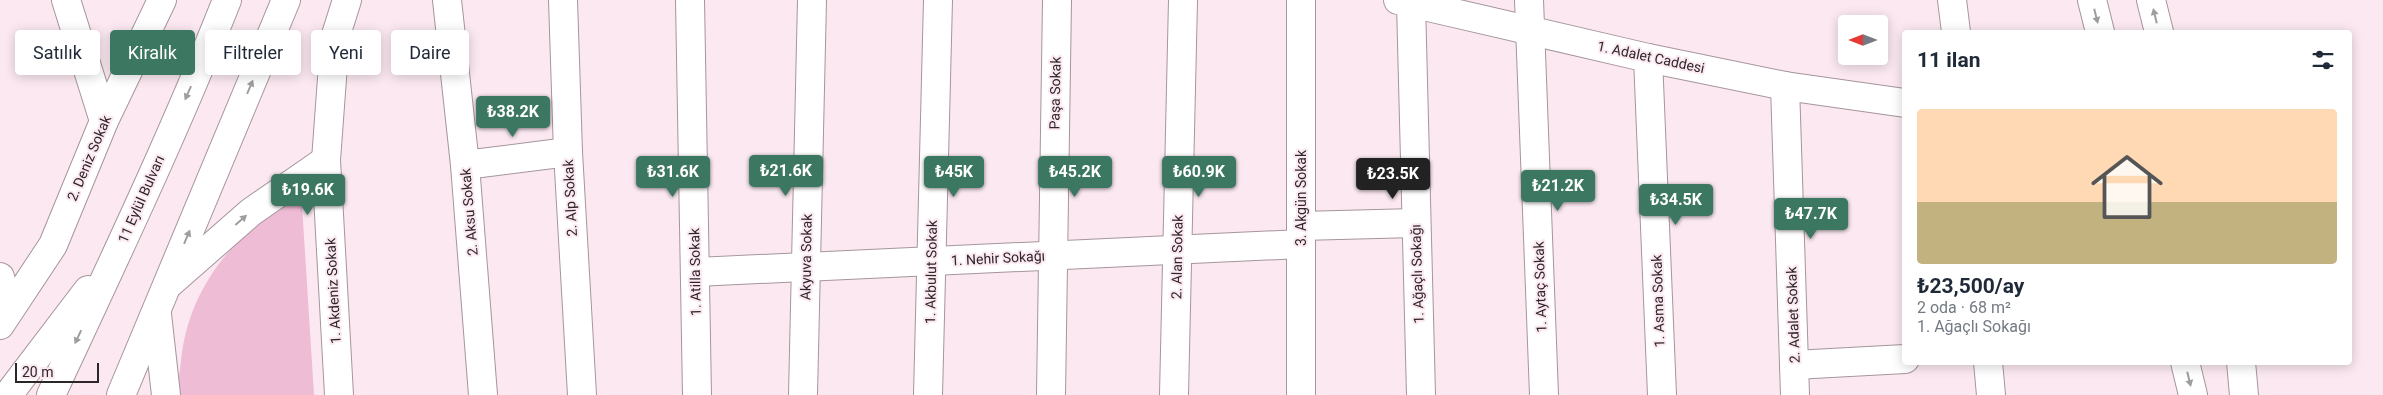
<!DOCTYPE html>
<html lang="tr">
<head>
<meta charset="utf-8">
<style>
	body { margin:0; font-family:Roboto,sans-serif; background:#f6f6f7; color:#1f2937; height:100vh; display:flex; flex-direction:column; font-size:19px; white-space:nowrap }
	* { box-sizing:border-box; margin:0 }
	p { font-size:16px; color:#747a83 }
	.icon { flex:none; width:28px; height:28px; fill:none; stroke:currentColor; stroke-width:2; stroke-linecap:round; stroke-linejoin:round }
	.map { position:relative; flex:1; overflow:hidden }
	.sheet { position:absolute; left:1902px; top:30px; width:450px; height:335px; display:flex; flex-direction:column; background:#fff; border-radius:5px; box-shadow:0 2px 12px #0003 }
	.sheet>* { flex:none }
	.guide { position:absolute; left:15px; top:30px; width:475px; height:45px; display:flex; gap:10px }
	.needle { width:32px; rotate:270deg }
	.fabs { position:absolute; left:1838px; top:15px; display:grid; gap:10px }
	.fabs a { display:grid; place-items:center; width:50px; height:50px; border-radius:5px; background:#fff; box-shadow:0 2px 12px #0003; font-size:25px }
	.scale { position:absolute; left:15px; bottom:12px; width:84px; box-sizing:border-box; padding-left:5px; border:2px solid #2d2629; border-top:0; font-size:14px; line-height:18px; white-space:nowrap; color:#2d2629; -webkit-text-stroke:4px #fbe8f1; paint-order:stroke }
	.price { position:absolute; translate:-50% -42px; padding:0 11px; border-radius:5px; background:#3b7761; color:#fff; font-size:16px; line-height:32px; filter:drop-shadow(0 1px 2px #0008) }
	.price::after { content:''; position:absolute; left:50%; top:30px; width:15px; height:11px; margin-left:-8px; background:inherit; clip-path:polygon(0 0,100% 0,50% 100%) }
	.price.on { background:#222; color:#fff }
	ul { padding:0; list-style:none }
	li { display:grid; align-content:center; gap:10px; height:265px; padding:0 15px }
	li+li { border-top:1px solid #e0e1e3 }
	li span { display:grid; place-items:center; height:155px; border-radius:5px; color:#555 }
	li>.icon { margin-inline-start:auto }
	span .icon { width:90px; height:90px; fill:#fffc; stroke-width:1 }
	li b { font-size:21px }
	h2 { display:flex; justify-content:space-between; align-items:center; height:60px; padding:0 15px; font-size:21px }
	.chip { padding:0 18px; border-radius:5px; background:#fff; box-shadow:0 2px 12px #0003; font-size:18px; line-height:45px }
	.chip.on { background:#3b7761; color:#fff }
	.map>svg:first-child { display:block }
	.green { fill:#efbcd5 }
	.lines { fill:none; stroke-linecap:round; stroke-linejoin:round }
	.minor-casing { stroke:#a6959d; stroke-width:30 }
	.major-casing { stroke:#a6959d; stroke-width:30 }
	.minor { stroke:#fff; stroke-width:28 }
	.major { stroke:#fff; stroke-width:28 }
	.oneway { fill:#a09d9f }
	.labels { text-anchor:middle; stroke-width:4; stroke-linejoin:round; paint-order:stroke }
	.street-label { font-size:14px; fill:#2d2629; stroke:#fbe8f1 }
</style>
</head>
<body>
<div class="map">
<svg width="2383" height="395" viewBox="0 0 2383 395">
	<rect width="100%" height="100%" fill="#fbe8f1"/>
	<path class="green" d="M 301,189 L 314,395 L 178,395 C 177,384 180,372 181,361 C 189,282 239,232 301,189 Z"/>
	<g class="lines">
		<defs>
			<g id="minor">
				<path d="M 66,0 L 104,121"/>
				<path d="M 447,0 L 465,165 L 483,395"/>
				<path d="M 563,0 L 568,152 L 582,395"/>
				<path d="M 690,0 L 697,395"/>
				<path d="M 1301,0 L 1301,395"/>
				<path d="M 1398,0 L 1648,58 L 1785,86 L 1905,103"/>
				<path d="M 1529,0 L 1544,395"/>
				<path d="M 1952,0 L 1956,32"/>
				<path d="M 2092,0 L 2100,32"/>
				<path d="M 2151,0 L 2159,32"/>
				<path d="M 1411,3 L 1421,395"/>
				<path d="M 1648,58 L 1662,395"/>
				<path d="M 1785,86 L 1795,395"/>
				<path d="M 465,165 L 568,152"/>
				<path d="M 1301,226 L 1415,223"/>
				<path d="M 696,272 L 1301,244"/>
				<path d="M 0,277 L 9,311"/>
				<path d="M 0,325 L 53,245 L 104,121 L 162,0"/>
				<path d="M 1988,362 L 1991,395"/>
				<path d="M 2185,362 L 2193,395"/>
				<path d="M 2241,362 L 2244,395"/>
				<path d="M 1794,365 L 1905,359"/>
				<path d="M 803,395 L 812,0"/>
				<path d="M 928,395 L 938,0"/>
				<path d="M 1051,395 L 1057,0"/>
				<path d="M 1174,395 L 1183,0"/>
			</g>
			<g id="major">
				<path d="M 170,283 L 251,212 L 326,160"/>
				<path d="M 157,314 L 166,395"/>
				<path d="M 8,395 L 88,290"/>
				<path d="M 51,395 C 112,264 174,134 227,0"/>
				<path d="M 121,395 L 286,0"/>
				<path d="M 339,395 L 326,160 L 335,38 L 347,0"/>
			</g>
		</defs>
		<use href="#minor" class="minor-casing"/>
		<use href="#major" class="major-casing"/>
		<use href="#minor" class="minor"/>
		<use href="#major" class="major"/>
	</g>
	<defs><path id="oneway-solid" d="M-6-.8H1V-3.2L6.5 0L1 3.2V.8H-6Z" transform="scale(1.25)"/></defs>
	<g class="oneway">
		<use href="#oneway-solid" transform="translate(2096 16) rotate(76)"/>
		<use href="#oneway-solid" transform="translate(2155 16) rotate(-104)"/>
		<use href="#oneway-solid" transform="translate(250 87) rotate(-67)"/>
		<use href="#oneway-solid" transform="translate(188 93) rotate(114)"/>
		<use href="#oneway-solid" transform="translate(241 220) rotate(-41)"/>
		<use href="#oneway-solid" transform="translate(187 237) rotate(-67)"/>
		<use href="#oneway-solid" transform="translate(78 337) rotate(115)"/>
		<use href="#oneway-solid" transform="translate(2189 379) rotate(76)"/>
	</g>
	<g class="labels">
		<g class="street-label">
			<text transform="translate(1651 57) rotate(12)" y="5">1. Adalet Caddesi</text>
			<text transform="translate(1055 93) rotate(-89)" y="5">Paşa Sokak</text>
			<text transform="translate(89 158) rotate(-67)" y="5">2. Deniz Sokak</text>
			<text transform="translate(570 198) rotate(-93)" y="5">2. Alp Sokak</text>
			<text transform="translate(1301 198) rotate(-90)" y="5">3. Akgün Sokak</text>
			<text transform="translate(141 199) rotate(-66)" y="5">11 Eylül Bulvarı</text>
			<text transform="translate(469 212) rotate(-95)" y="5">2. Aksu Sokak</text>
			<text transform="translate(806 257) rotate(-89)" y="5">Akyuva Sokak</text>
			<text transform="translate(1177 257) rotate(-89)" y="5">2. Alan Sokak</text>
			<text transform="translate(998 258) rotate(-3)" y="5">1. Nehir Sokağı</text>
			<text transform="translate(695 272) rotate(-91)" y="5">1. Atilla Sokak</text>
			<text transform="translate(931 272) rotate(-89)" y="5">1. Akbulut Sokak</text>
			<text transform="translate(1417 274) rotate(-92)" y="5">1. Ağaçlı Sokağı</text>
			<text transform="translate(1540 287) rotate(-92)" y="5">1. Aytaç Sokak</text>
			<text transform="translate(333 291) rotate(-93)" y="5">1. Akdeniz Sokak</text>
			<text transform="translate(1658 301) rotate(-92)" y="5">1. Asma Sokak</text>
			<text transform="translate(1793 315) rotate(-92)" y="5">2. Adalet Sokak</text>
		</g>
	</g>
</svg>
<div class="fabs">
<a><svg class="needle" viewBox="-14 -14 28 28"><path d="M0-13l5 13h-10z" fill="#e53935"/><path d="M0 13l5-13h-10z" fill="#747a83"/></svg></a>
</div>
<div class="scale">20 m</div>
<b class="price" style="left:513px;top:138px">₺38.2K</b>
<b class="price" style="left:786px;top:197px">₺21.6K</b>
<b class="price" style="left:673px;top:198px">₺31.6K</b>
<b class="price" style="left:954px;top:198px">₺45K</b>
<b class="price" style="left:1075px;top:198px">₺45.2K</b>
<b class="price" style="left:1199px;top:198px">₺60.9K</b>
<b class="price on" style="left:1393px;top:200px">₺23.5K</b>
<b class="price" style="left:1558px;top:212px">₺21.2K</b>
<b class="price" style="left:308px;top:216px">₺19.6K</b>
<b class="price" style="left:1676px;top:226px">₺34.5K</b>
<b class="price" style="left:1811px;top:240px">₺47.7K</b>
<div class="guide">
<a class="chip">Satılık</a>
<a class="chip on">Kiralık</a>
<a class="chip">Filtreler</a>
<a class="chip">Yeni</a>
<a class="chip">Daire</a>
</div>
<section class="sheet">
<h2>11 ilan<svg class="icon" aria-label="filters" viewBox="0 0 24 24"><path d="M4 7h16M4 17h16"/><circle cx="9" cy="7" r="2"/><circle cx="15" cy="17" r="2"/></svg></h2>
<ul>
<li><span style="background:linear-gradient(#ffd9b3 60%,#c2b280 0)"><svg class="icon" aria-label="home" viewBox="0 0 24 24"><path d="M3 11l9-7 9 7M6 9v11h12V9"/></svg></span><div><b>₺23,500/ay</b><p>2 oda · 68 m²</p><p>1. Ağaçlı Sokağı</p></div></li>
</ul>
</section>
</div>
</body>
</html>
